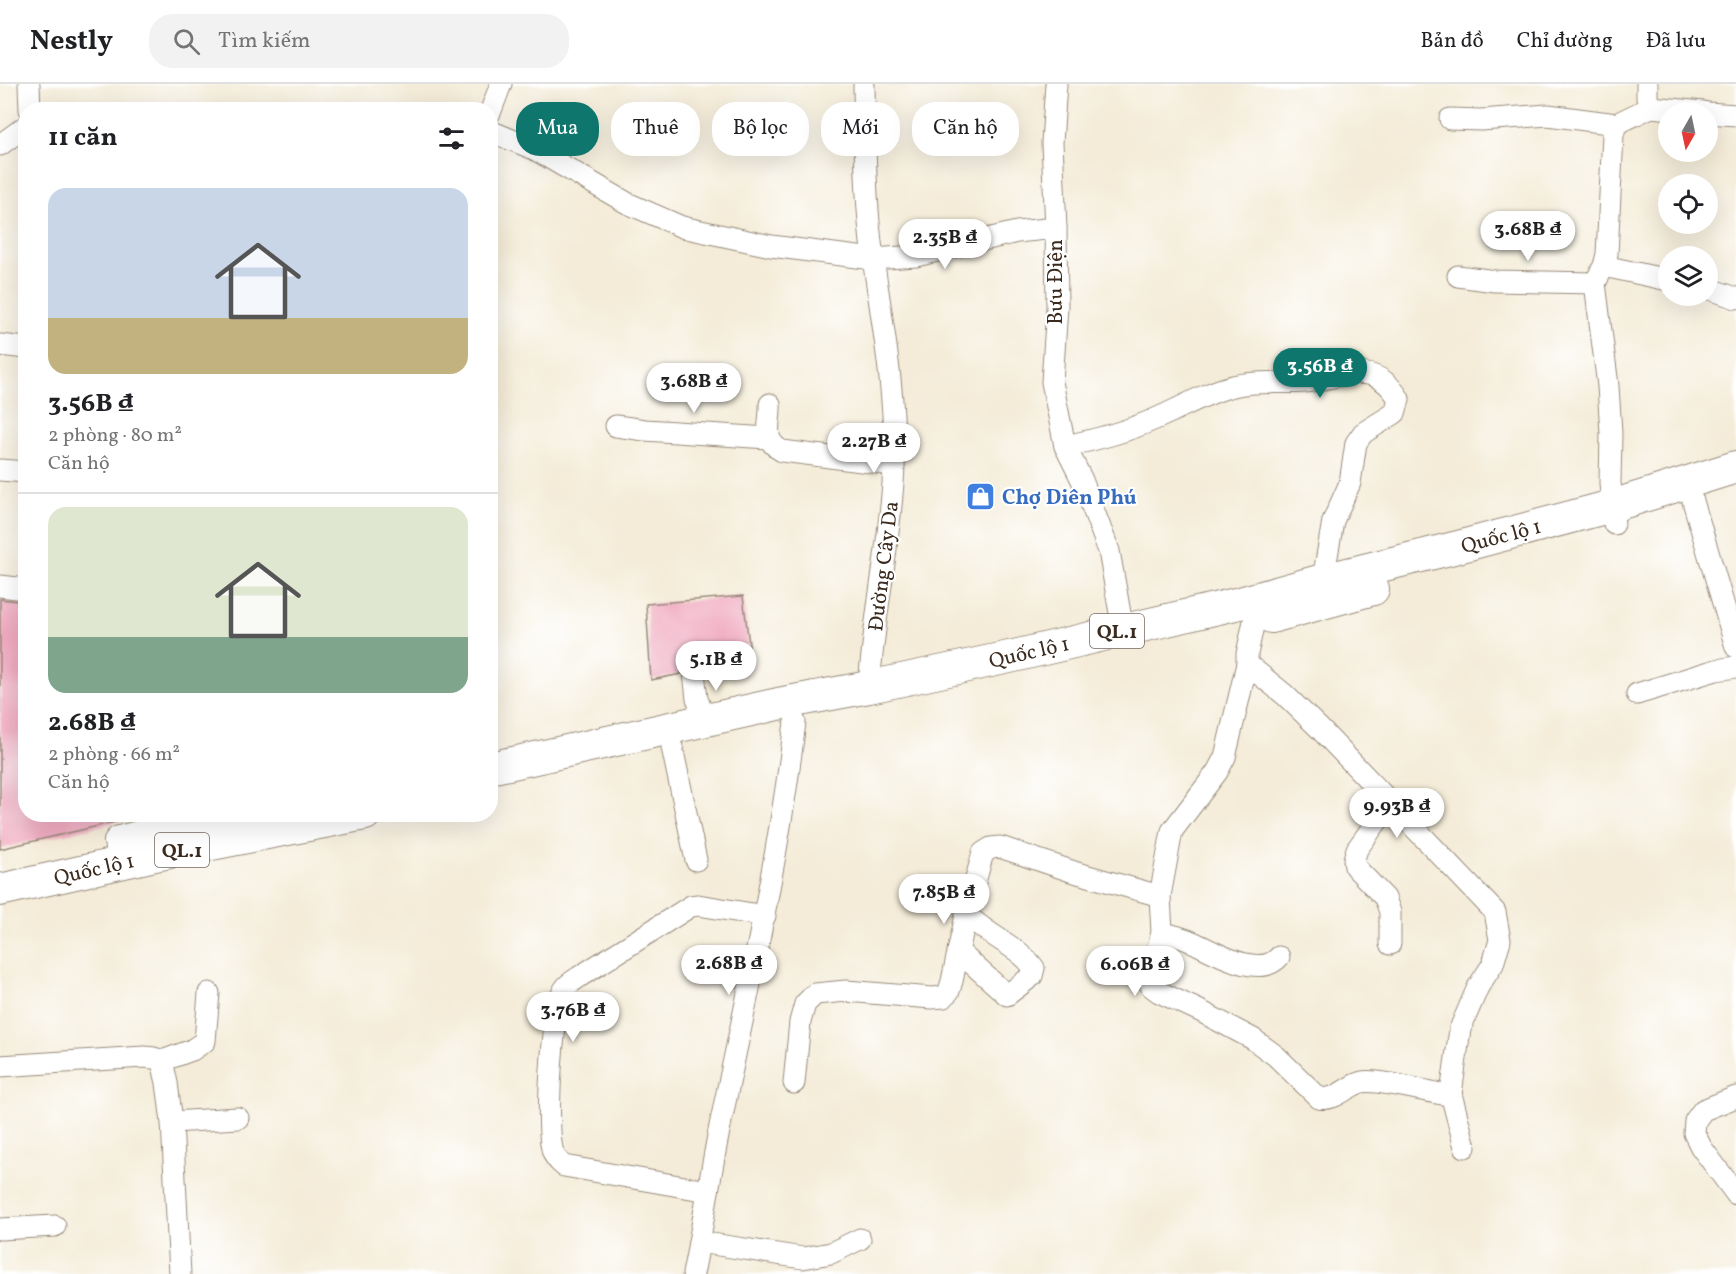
<!DOCTYPE html>
<html lang="vi">
<head>
<meta charset="utf-8">
<style>
	body { margin:0; font-family:Vollkorn,serif; background:#f2f2f2; color:#202124; height:100vh; display:flex; flex-direction:column; font-size:22px; white-space:nowrap }
	* { box-sizing:border-box; margin:0 }
	p { font-size:20px; color:#757577 }
	.icon { flex:none; width:33px; height:33px; fill:none; stroke:currentColor; stroke-width:2; stroke-linecap:round; stroke-linejoin:round }
	.map { position:relative; flex:1; overflow:hidden }
	.drawer { position:absolute; left:18px; top:18px; width:480px; height:720px; display:flex; flex-direction:column; background:#fff; border-radius:24px; box-shadow:0 6px 24px #0002 }
	.drawer>* { flex:none }
	.banner { position:absolute; left:516px; top:18px; width:570px; height:54px; display:flex; gap:12px }
	.needle { width:39px; rotate:189deg }
	.tools { position:absolute; left:1658px; top:18px; display:grid; gap:12px }
	.tools a { display:grid; place-items:center; width:60px; height:60px; border-radius:50%; background:#fff; box-shadow:0 6px 24px #0002; font-size:30px }
	.price { position:absolute; translate:-50% -51px; padding:0 14px; border-radius:21px; background:#fff; color:#222; font-size:20px; line-height:39px; filter:drop-shadow(0 2px 3px #0008) }
	.price::after { content:''; position:absolute; left:50%; top:36px; width:18px; height:14px; margin-left:-9px; background:inherit; clip-path:polygon(0 0,100% 0,50% 100%) }
	.price.on { background:#0f766e; color:#fff }
	ul { padding:0; list-style:none }
	li { display:grid; align-content:center; gap:12px; height:318px; padding:0 30px }
	li+li { border-top:2px solid #e0e0e0 }
	li span { display:grid; place-items:center; height:186px; border-radius:18px; color:#555 }
	li>.icon { margin-inline-start:auto }
	span .icon { width:108px; height:108px; fill:#fffc; stroke-width:1 }
	li b { font-size:26px }
	h2 { display:flex; justify-content:space-between; align-items:center; height:72px; padding:0 30px; font-size:26px }
	.tag { padding:0 21px; border-radius:24px; background:#fff; box-shadow:0 6px 24px #0002; font-size:21px; line-height:54px }
	.tag.on { background:#0f766e; color:#fff }
	header { display:flex; align-items:center; gap:36px; box-sizing:border-box; height:84px; padding:0 30px; background:#fff; border-bottom:2px solid #e0e0e0 }
	header strong { font-size:28px }
	nav { display:flex; gap:33px; margin-inline-start:auto; font-size:21px }
	.search { width:420px; height:54px; background:#f2f2f2; display:flex; align-items:center; gap:15px; box-sizing:border-box; padding:0 21px; border-radius:24px; color:#757577; font-size:22px }
	.map>svg:first-child { display:block }
	.building { fill:#f0aac0 }
	.lines { fill:none; stroke-linecap:round; stroke-linejoin:round }
	.minor-casing { stroke:#988b7b; stroke-width:23 }
	.highway-casing { stroke:#988b7b; stroke-width:34 }
	.minor { stroke:#fff; stroke-width:21 }
	.highway { stroke:#fff; stroke-width:32 }
	.labels { text-anchor:middle; stroke-width:4.5; stroke-linejoin:round; paint-order:stroke }
	.shield { fill:#fff; stroke:#766a62; stroke-width:1.5 }
	.shield-label { font-size:20px; font-weight:bold; fill:#3b2a1e }
	.street-label { font-size:21px; fill:#3b2a1e; stroke:#fff }
	.shop-label { font-size:21px; font-weight:bold; fill:#366cbe; stroke:#fff; text-anchor:start }
</style>
</head>
<body>
<header>
<strong>Nestly</strong>
<div class="search"><svg class="icon" aria-label="search" viewBox="0 0 24 24"><circle cx="10" cy="10" r="6"/><path d="M15 15l6 6"/></svg>Tìm kiếm</div>
<nav><a>Bản đồ</a><a>Chỉ đường</a><a>Đã lưu</a></nav>
</header>
<div class="map">
<svg width="1736" height="1190" viewBox="0 0 1736 1190">
	<rect width="100%" height="100%" fill="#fff"/>
	<filter id="ink" filterUnits="userSpaceOnUse"><feTurbulence type="fractalNoise" baseFrequency=".0167" numOctaves="2"/><feDisplacementMap in="SourceGraphic" scale="12" xChannelSelector="R" yChannelSelector="G"/><feConvolveMatrix kernelMatrix="1 2 1 2 8 2 1 2 1" color-interpolation-filters="sRGB"/></filter>
	<filter id="wash" filterUnits="userSpaceOnUse"><feTurbulence type="fractalNoise" baseFrequency=".008" numOctaves="4" result="noise"/><feDisplacementMap in="SourceGraphic" scale="24" xChannelSelector="R" yChannelSelector="G"/><feGaussianBlur stdDeviation="1.35" result="paint"/><feColorMatrix in="noise" values="0 0 0 0 0 0 0 0 0 0 0 0 0 0 0 0 0 1.4 0 .05"/><feComposite in="paint" operator="in"/></filter>
	<g filter="url(#wash)">
		<rect width="100%" height="100%" fill="#f4ecd8"/>
		<g id="blocks">
			<g class="building">
				<path d="M 743,512 L 751,576 L 706,585 L 700,577 L 692,575 L 683,582 L 681,590 L 651,596 L 646,520 Z"/>
				<path d="M 0,515 L 26,518 L 26,730 L 127,730 L 128,735 L 0,765 Z"/>
			</g>
		</g>
	</g>
	<g filter="url(#ink)">
		<use href="#blocks" fill-opacity="0" stroke="#988b7b" stroke-width="1.5"/>
		<g class="lines">
			<defs>
				<g id="minor">
					<path d="M 29,0 L 30,26"/>
					<path d="M 1647,0 L 1647,14 L 1651,23 L 1703,28"/>
					<path d="M 864,1 C 865,59 865,117 873,174 C 883,243 896,312 894,382 C 891,456 874,529 869,603"/>
					<path d="M 490,29 L 501,0"/>
					<path d="M 1707,29 L 1736,31"/>
					<path d="M 1450,35 L 1481,36 L 1548,31 L 1616,40"/>
					<path d="M 490,47 L 534,65 L 627,119 L 682,143 L 771,162 L 873,175 L 916,172 L 1017,148 L 1056,144 L 1057,223 L 1052,298 L 1065,362 L 1082,396 L 1109,467 L 1123,546"/>
					<path d="M 0,61 L 26,42"/>
					<path d="M 1056,144 L 1052,59 L 1056,0"/>
					<path d="M 1604,182 L 1668,196"/>
					<path d="M 1458,192 L 1495,197 L 1595,199"/>
					<path d="M 1707,204 L 1736,214"/>
					<path d="M 0,261 L 26,264"/>
					<path d="M 770,320 C 771,340 761,356 782,367 L 894,381"/>
					<path d="M 616,342 L 645,346 L 768,354"/>
					<path d="M 1065,362 C 1095,356 1125,348 1153,336 C 1180,325 1204,309 1233,302 C 1257,296 1281,300 1305,298 C 1343,294 1374,273 1399,315 L 1395,329 L 1363,349 L 1356,359 L 1350,399 L 1333,437 L 1323,496"/>
					<path d="M 0,386 L 26,388"/>
					<path d="M 1693,417 L 1736,563"/>
					<path d="M 1614,440 L 1610,399 L 1611,349 L 1608,302 L 1595,199 L 1604,182 L 1607,170 L 1613,51 L 1616,40 L 1651,23"/>
					<path d="M 0,502 L 26,505"/>
					<path d="M 1254,537 L 1247,570 L 1247,580 L 1285,611 L 1320,645 L 1495,828 L 1500,856 L 1493,880 L 1478,903 L 1460,945 L 1451,1010 L 1465,1063"/>
					<path d="M 1247,580 L 1225,673 L 1217,688 L 1172,747 L 1160,812 L 1162,849 L 1149,893 L 1151,902 L 1159,908 L 1200,927 L 1253,955 L 1276,972 L 1319,1014 C 1335,1018 1348,1001 1362,998 C 1377,995 1424,1007 1442,1010 L 1451,1010"/>
					<path d="M 694,588 L 697,615 L 706,637"/>
					<path d="M 1637,610 L 1716,586 L 1736,583"/>
					<path d="M 672,663 L 696,776"/>
					<path d="M 1387,716 L 1378,736 L 1357,765 L 1354,775 L 1355,783 L 1385,814 L 1390,828 L 1390,860"/>
					<path d="M 1162,849 C 1174,851 1184,854 1195,859 C 1216,869 1260,895 1279,873"/>
					<path d="M 958,867 L 1007,911 L 1032,892 L 1034,884 C 1023,869 1008,861 993,851 C 984,845 975,838 966,831"/>
					<path d="M 162,977 L 192,966 L 205,957 L 209,909"/>
					<path d="M 0,982 L 144,973 L 154,974 L 162,977 L 167,999 L 172,1038 L 180,1190"/>
					<path d="M 794,999 L 800,938 L 805,920 L 815,910 L 846,907 L 932,914 L 944,913 L 949,907 L 952,897 L 966,831 L 983,769 L 991,764 L 1000,763 L 1074,788 L 1160,812"/>
					<path d="M 1736,1013 L 1703,1026 L 1695,1037 L 1694,1049 L 1701,1063 L 1736,1110"/>
					<path d="M 172,1038 L 238,1034"/>
					<path d="M 708,1107 L 564,1082 C 559,1078 555,1074 553,1068 C 545,1045 552,930 563,908 C 566,901 573,897 579,893 L 691,822 L 698,821 L 765,832"/>
					<path d="M 0,1145 L 55,1142"/>
					<path d="M 699,1158 L 803,1174 L 831,1169 L 860,1155"/>
					<path d="M 693,1190 C 703,1141 710,1091 720,1042 C 748,908 779,774 795,638"/>
				</g>
				<g id="highway">
					<path d="M 1271,533 L 1373,505"/>
					<path d="M 490,684 L 778,620 L 869,603 L 1014,572 L 1244,518 L 1323,496 L 1458,463 L 1612,422 L 1736,383"/>
					<path d="M 120,758 L 164,746 L 254,730"/>
					<path d="M 0,806 L 160,770 L 365,730"/>
				</g>
			</defs>
			<use href="#minor" class="minor-casing"/>
			<use href="#highway" class="highway-casing"/>
			<use href="#minor" class="minor"/>
			<use href="#highway" class="highway"/>
		</g>
	</g>
	<defs>
		<symbol id="shop-square" viewBox="-11 -11 22 22"><rect x="-9" y="-9" width="18" height="18" rx="4" fill="#3f7fe0" stroke="#fff"/><path d="M-5-2.5h2.3a2.7 3.5 0 0 1 5.4 0H5L5.5 6h-11ZM-1.5-2.5h3a1.5 2.3 0 0 0-3 0Z" fill="#fff"/></symbol>
	</defs>
	<g fill-rule="evenodd">
		<use href="#shop-square" x="964" y="396" width="33" height="33"/>
	</g>
	<g class="labels">
		<g class="shield">
			<rect x="1090" y="530" width="54" height="34" rx="4.5"/>
			<rect x="155" y="749" width="54" height="34" rx="4.5"/>
		</g>
		<g class="shield-label">
			<text x="1117" y="554">QL.1</text>
			<text x="182" y="773">QL.1</text>
		</g>
		<g class="street-label">
			<text transform="translate(1055 198) rotate(-90)" y="7">Bưu Điện</text>
			<text transform="translate(1501 452) rotate(-15)" y="7">Quốc lộ 1</text>
			<text transform="translate(883 482) rotate(-83)" y="7">Đường Cây Da</text>
			<text transform="translate(1029 568) rotate(-13)" y="7">Quốc lộ 1</text>
			<text transform="translate(94 785) rotate(-13)" y="7">Quốc lộ 1</text>
		</g>
		<g class="shop-label">
			<text x="1002" y="420">Chợ Diên Phú</text>
		</g>
	</g>
</svg>
<div class="tools">
<a><svg class="needle" viewBox="-14 -14 28 28"><path d="M0-13l5 13h-10z" fill="#e53935"/><path d="M0 13l5-13h-10z" fill="#757577"/></svg></a>
<a><svg class="icon" aria-label="locate" viewBox="0 0 24 24"><circle cx="12" cy="12" r="6"/><path d="M12 2v4M12 18v4M2 12h4M18 12h4"/></svg></a>
<a><svg class="icon" aria-label="layers" viewBox="0 0 24 24"><path d="M12 4l9 5-9 5-9-5zM3 14l9 5 9-5"/></svg></a>
</div>
<b class="price" style="left:1528px;top:178px">3.68B ₫</b>
<b class="price" style="left:945px;top:186px">2.35B ₫</b>
<b class="price on" style="left:1320px;top:315px">3.56B ₫</b>
<b class="price" style="left:694px;top:330px">3.68B ₫</b>
<b class="price" style="left:874px;top:390px">2.27B ₫</b>
<b class="price" style="left:716px;top:608px">5.1B ₫</b>
<b class="price" style="left:1397px;top:755px">9.93B ₫</b>
<b class="price" style="left:944px;top:841px">7.85B ₫</b>
<b class="price" style="left:729px;top:912px">2.68B ₫</b>
<b class="price" style="left:1135px;top:913px">6.06B ₫</b>
<b class="price" style="left:573px;top:959px">3.76B ₫</b>
<div class="banner">
<a class="tag on">Mua</a>
<a class="tag">Thuê</a>
<a class="tag">Bộ lọc</a>
<a class="tag">Mới</a>
<a class="tag">Căn hộ</a>
</div>
<section class="drawer">
<h2>11 căn<svg class="icon" aria-label="filters" viewBox="0 0 24 24"><path d="M4 7h16M4 17h16"/><circle cx="9" cy="7" r="2"/><circle cx="15" cy="17" r="2"/></svg></h2>
<ul>
<li><span style="background:linear-gradient(#c9d6e8 70%,#c2b280 0)"><svg class="icon" aria-label="home" viewBox="0 0 24 24"><path d="M3 11l9-7 9 7M6 9v11h12V9"/></svg></span><div><b>3.56B ₫</b><p>2 phòng · 80 m²</p><p>Căn hộ</p></div></li>
<li><span style="background:linear-gradient(#dfe7d0 70%,#7fa58c 0)"><svg class="icon" aria-label="home" viewBox="0 0 24 24"><path d="M3 11l9-7 9 7M6 9v11h12V9"/></svg></span><div><b>2.68B ₫</b><p>2 phòng · 66 m²</p><p>Căn hộ</p></div></li>
</ul>
</section>
</div>
</body>
</html>
